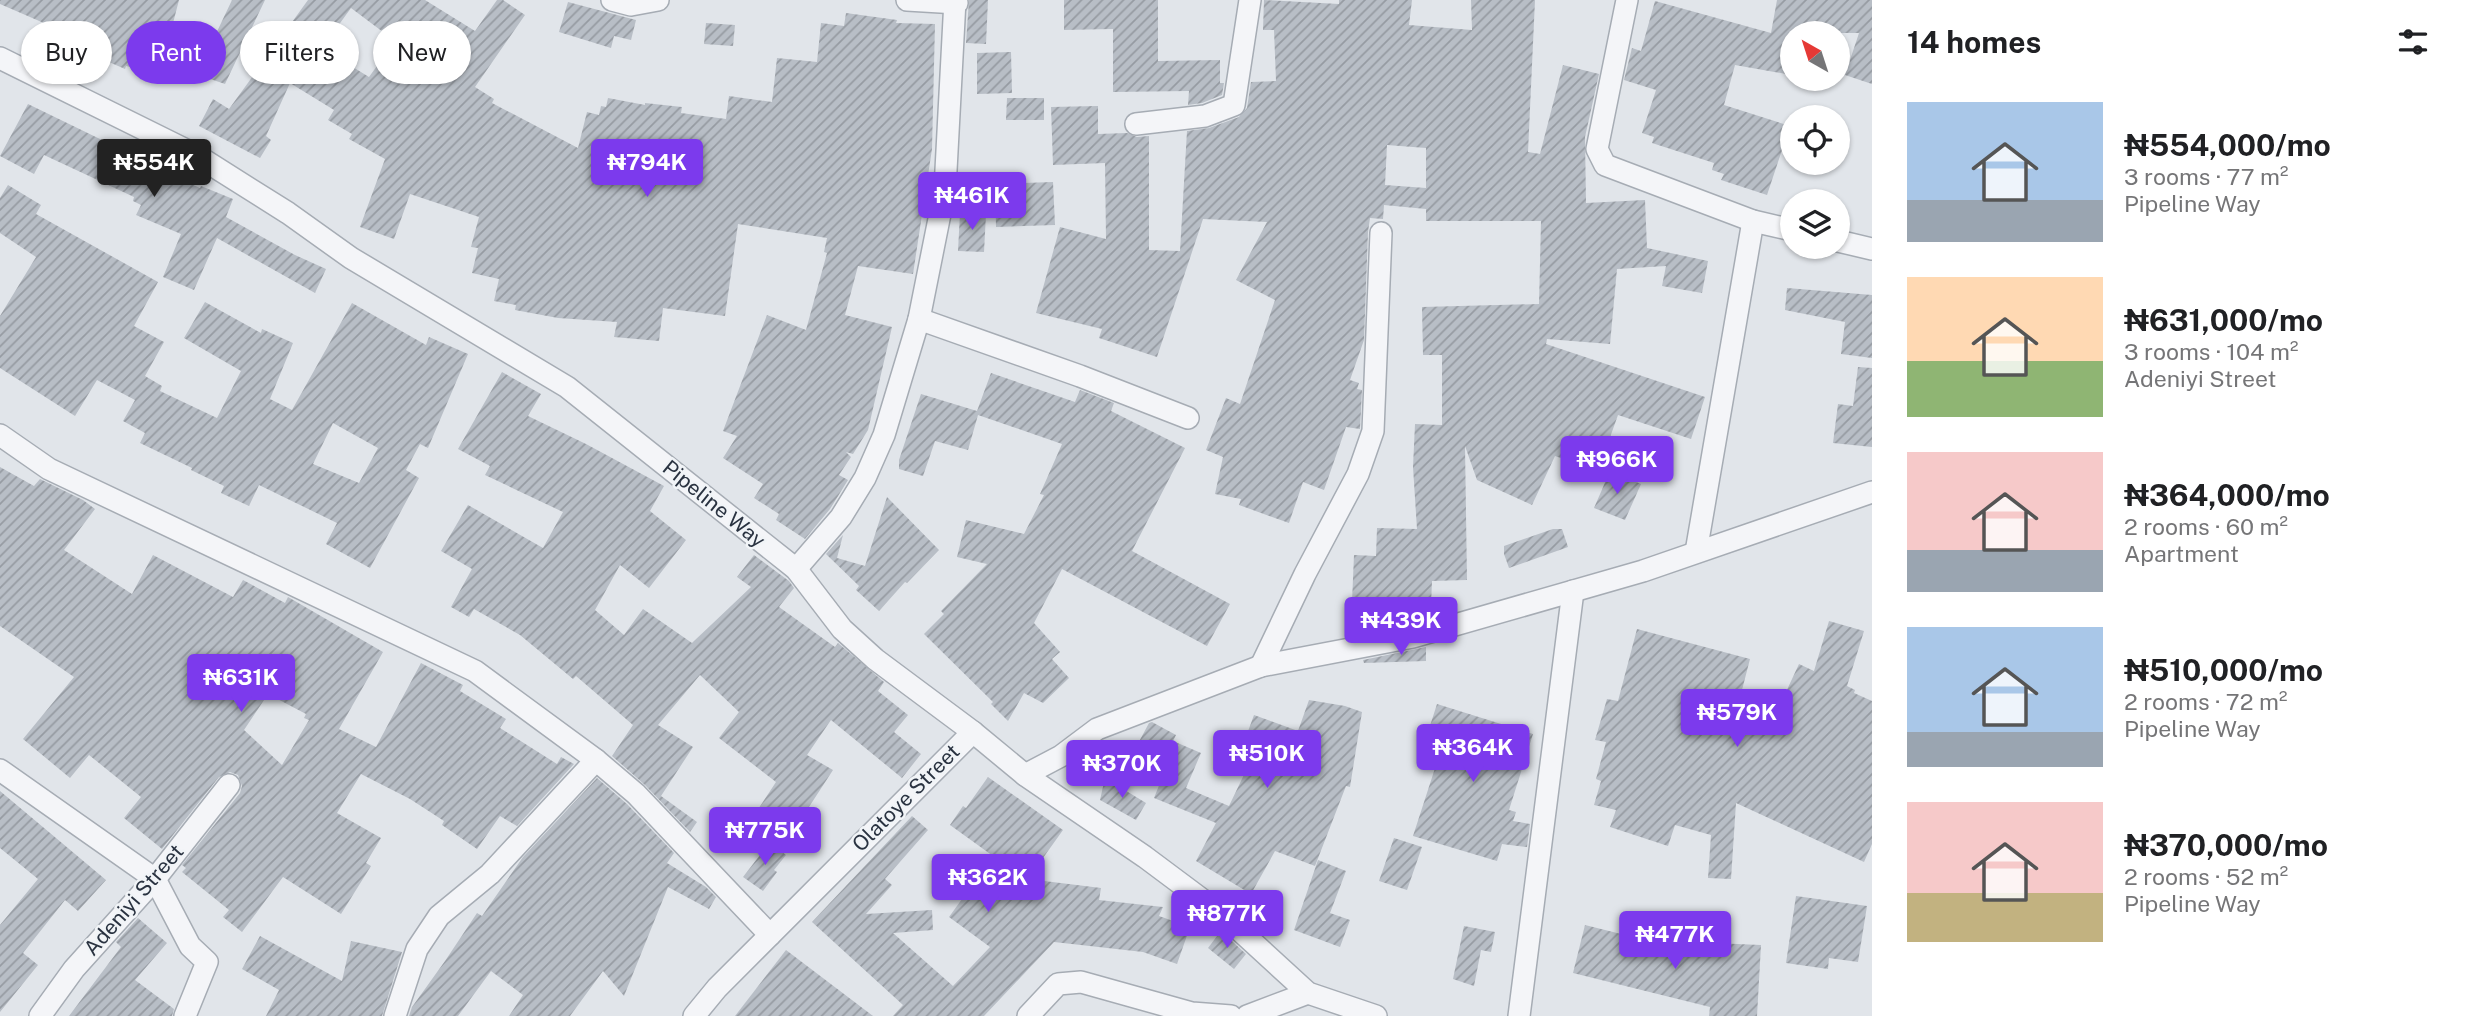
<!DOCTYPE html>
<html lang="en">
<head>
<meta charset="utf-8">
<style>
	body { margin:0; font-family:"Public Sans",sans-serif; background:#f2f2f2; color:#202124; height:100vh; display:flex; flex-direction:column; font-size:26px; white-space:nowrap }
	* { box-sizing:border-box; margin:0 }
	p { font-size:23px; color:#757577 }
	.icon { flex:none; width:38px; height:38px; fill:none; stroke:currentColor; stroke-width:2; stroke-linecap:round; stroke-linejoin:round }
	.map { position:relative; flex:1; overflow:hidden }
	.panel { display:flex; flex-direction:column; background:#fff; width:595px }
	.panel>* { flex:none }
	.hud { position:absolute; left:21px; top:21px; width:665px; height:63px; display:flex; gap:14px }
	.needle { width:46px; rotate:321deg }
	.tools { position:absolute; left:1780px; top:21px; display:grid; gap:14px }
	.tools a { display:grid; place-items:center; width:70px; height:70px; border-radius:50%; background:#fff; box-shadow:0 2px 5px #0004; font-size:35px }
	.price { position:absolute; translate:-50% -60px; padding:0 16px; border-radius:7px; background:#7c3aed; color:#fff; font-size:23px; line-height:46px; filter:drop-shadow(0 2px 4px #0008) }
	.price::after { content:''; position:absolute; left:50%; top:42px; width:21px; height:16px; margin-left:-10px; background:inherit; clip-path:polygon(0 0,100% 0,50% 100%) }
	.price.active { background:#222; color:#fff }
	ul { padding:0; list-style:none }
	li { display:flex; align-items:center; gap:21px; height:175px; padding:0 35px }
	li span { display:grid; place-items:center; flex:none; width:196px; height:140px; border-radius:0px; color:#555 }
	li>.icon { margin-inline-start:auto }
	span .icon { width:84px; height:84px; fill:#fffc; stroke-width:1 }
	li b { font-size:30px }
	h2 { display:flex; justify-content:space-between; align-items:center; height:84px; padding:0 35px; font-size:30px }
	.tag { padding:0 24px; border-radius:32px; background:#fff; box-shadow:0 2px 5px #0004; font-size:24px; line-height:63px }
	.tag.active { background:#7c3aed; color:#fff }
	main { display:flex; flex:1; min-height:0 }
	.map>svg:first-child { display:block }
	.building { fill:url(#building-hatch); fill-rule:evenodd }
	.lines { fill:none; stroke-linecap:round; stroke-linejoin:round }
	.street-casing { stroke:#a6acb4; stroke-width:24 }
	.street { stroke:#f4f5f8; stroke-width:21 }
	.labels { text-anchor:middle; stroke-width:5; stroke-linejoin:round; paint-order:stroke }
	.street-label { font-size:21px; fill:#2a3341; stroke:#f1f4f7 }
</style>
</head>
<body>
<main>
<div class="map">
<svg width="1872" height="1016" viewBox="0 0 1872 1016">
	<defs>
		<pattern id="building-hatch" width="6" height="6" patternUnits="userSpaceOnUse" patternTransform="scale(1.75)"><rect width="6" height="6" fill="#b8bec6"/><path d="M-1 1l2-2M0 6l6-6M5 7l2-2" fill="none" stroke="#969ba2"/></pattern>
	</defs>
	<rect width="100%" height="100%" fill="#e1e5ea"/>
	<g class="building">
		<path d="M 0,0 L 179,0 L 172,27 L 213,40 L 232,0 L 265,0 L 225,84 L 163,63 L 160,74 L 126,66 L 125,69 L 79,49 L 83,40 L 0,4 Z"/>
		<path d="M 308,0 L 425,0 L 475,31 L 497,0 L 503,0 L 525,15 L 475,87 L 494,99 L 492,103 L 578,148 L 587,112 L 599,115 L 601,106 L 606,107 L 608,98 L 645,105 L 645,103 L 682,107 L 681,113 L 726,119 L 729,96 L 772,102 L 777,58 L 817,62 L 821,23 L 844,26 L 846,13 L 897,20 L 896,23 L 935,24 L 932,149 L 913,274 L 858,266 L 845,315 L 892,327 L 868,430 L 853,454 L 846,452 L 851,457 L 839,475 L 848,480 L 830,509 L 805,539 L 776,520 L 779,514 L 754,498 L 763,484 L 723,458 L 737,436 L 723,431 L 767,315 L 806,330 L 827,253 L 824,252 L 827,238 L 738,224 L 725,316 L 663,308 L 659,341 L 614,337 L 617,322 L 558,318 L 515,310 L 516,305 L 494,301 L 499,279 L 472,273 L 478,248 L 471,247 L 479,217 L 410,194 L 394,239 L 360,227 L 385,159 L 349,139 L 352,134 L 328,120 L 334,110 L 290,83 L 266,136 L 271,140 L 260,158 L 199,126 L 213,99 L 229,109 ZM 351,8 L 395,41 L 369,77 L 322,48 Z"/>
		<path d="M 969,0 L 988,0 L 986,44 L 966,43 Z"/>
		<path d="M 1064,0 L 1158,0 L 1158,61 L 1220,60 L 1220,83 L 1224,83 L 1222,95 L 1202,103 L 1188,105 L 1189,91 L 1113,92 L 1113,29 L 1064,30 Z"/>
		<path d="M 1264,0 L 1339,4 L 1339,0 L 1412,0 L 1409,25 L 1472,30 L 1471,0 L 1535,0 L 1528,152 L 1540,154 L 1563,65 L 1599,74 L 1585,137 L 1586,203 L 1645,200 L 1647,248 L 1708,261 L 1702,293 L 1662,286 L 1666,266 L 1617,269 L 1610,344 L 1547,339 L 1546,344 L 1705,397 L 1691,439 L 1618,415 L 1598,471 L 1555,456 L 1532,505 L 1477,480 L 1465,446 L 1467,580 L 1432,581 L 1431,605 L 1426,605 L 1426,620 L 1410,624 L 1403,625 L 1403,604 L 1352,602 L 1354,555 L 1376,556 L 1377,528 L 1417,529 L 1413,467 L 1415,424 L 1442,425 L 1442,355 L 1423,355 L 1422,307 L 1539,304 L 1541,221 L 1426,221 L 1426,209 L 1384,205 L 1383,219 L 1370,218 L 1368,232 L 1364,340 L 1350,380 L 1359,383 L 1357,389 L 1362,390 L 1360,429 L 1346,427 L 1324,490 L 1303,482 L 1289,523 L 1239,505 L 1241,499 L 1215,494 L 1223,457 L 1206,450 L 1226,398 L 1240,404 L 1275,300 L 1236,280 L 1267,222 L 1203,219 L 1157,357 L 1099,338 L 1102,329 L 1036,313 L 1060,227 L 1106,239 L 1105,163 L 1053,165 L 1051,107 L 1098,106 L 1098,134 L 1127,133 L 1137,137 L 1149,136 L 1149,250 L 1180,251 L 1187,131 L 1209,128 L 1239,117 L 1247,108 L 1251,82 L 1276,81 L 1274,30 L 1263,30 ZM 1387,145 L 1426,148 L 1426,188 L 1385,185 Z"/>
		<path d="M 1777,0 L 1872,0 L 1872,84 L 1845,75 L 1859,33 L 1792,33 L 1792,75 L 1735,65 L 1724,105 L 1790,126 L 1767,195 L 1721,180 L 1724,174 L 1712,170 L 1714,163 L 1652,143 L 1654,137 L 1642,133 L 1656,90 L 1624,80 L 1632,48 L 1641,51 L 1655,1 L 1771,33 Z"/>
		<path d="M 568,2 L 636,20 L 631,40 L 614,36 L 611,48 L 559,32 Z"/>
		<path d="M 706,23 L 735,25 L 733,46 L 704,44 Z"/>
		<path d="M 1011,52 L 1012,93 L 977,94 L 977,53 Z"/>
		<path d="M 1007,98 L 1044,98 L 1044,120 L 1006,120 Z"/>
		<path d="M 28,104 L 137,157 L 136,159 L 200,188 L 201,186 L 233,199 L 226,217 L 295,255 L 326,269 L 315,293 L 217,238 L 194,290 L 163,277 L 181,234 L 136,215 L 141,205 L 133,201 L 134,197 L 44,155 L 34,174 L 0,156 Z"/>
		<path d="M 1053,182 L 1055,225 L 996,227 L 995,184 Z"/>
		<path d="M 8,185 L 41,205 L 36,214 L 158,282 L 134,326 L 164,342 L 145,376 L 162,386 L 160,391 L 217,418 L 241,371 L 184,338 L 205,302 L 261,333 L 262,329 L 293,343 L 270,399 L 292,410 L 352,303 L 426,345 L 429,337 L 468,354 L 428,448 L 420,444 L 406,470 L 419,478 L 370,568 L 326,544 L 337,523 L 259,485 L 249,506 L 221,493 L 224,486 L 191,470 L 192,468 L 140,443 L 145,433 L 123,421 L 135,400 L 97,380 L 75,416 L 0,368 L 0,316 L 36,257 L 0,233 L 0,198 ZM 333,423 L 378,448 L 359,483 L 313,464 Z"/>
		<path d="M 960,213 L 986,214 L 984,252 L 958,251 Z"/>
		<path d="M 1787,288 L 1872,295 L 1872,358 L 1841,354 L 1845,322 L 1785,310 Z"/>
		<path d="M 1858,367 L 1872,368 L 1872,447 L 1833,443 L 1838,404 L 1853,406 Z"/>
		<path d="M 502,372 L 541,394 L 528,416 L 586,444 L 664,486 L 650,511 L 686,540 L 649,588 L 620,565 L 595,610 L 624,635 L 643,609 L 692,643 L 751,587 L 737,577 L 754,555 L 789,581 L 794,588 L 779,607 L 835,647 L 838,643 L 884,682 L 878,691 L 908,715 L 894,732 L 921,754 L 902,778 L 831,720 L 807,755 L 833,770 L 781,850 L 749,823 L 776,782 L 719,738 L 739,712 L 700,675 L 658,725 L 693,747 L 661,796 L 697,822 L 690,832 L 645,785 L 612,756 L 633,725 L 576,676 L 573,679 L 520,635 L 474,609 L 469,617 L 451,607 L 472,569 L 441,551 L 468,505 L 543,548 L 563,512 L 485,475 L 490,466 L 458,449 Z"/>
		<path d="M 991,373 L 1075,402 L 1080,390 L 1114,403 L 1111,411 L 1185,448 L 1132,551 L 1230,604 L 1207,646 L 1062,569 L 1034,623 L 1060,652 L 1052,659 L 1069,678 L 1043,703 L 1024,693 L 1008,721 L 991,704 L 993,702 L 924,634 L 944,614 L 941,611 L 987,564 L 957,557 L 966,520 L 1024,534 L 1044,495 L 1040,494 L 1062,444 L 978,415 L 968,450 L 935,441 L 923,476 L 899,469 L 899,460 L 921,394 L 977,411 Z"/>
		<path d="M 0,467 L 34,486 L 40,479 L 83,500 L 95,509 L 64,550 L 132,594 L 153,555 L 233,597 L 243,580 L 285,603 L 288,597 L 383,652 L 339,729 L 376,747 L 421,663 L 463,685 L 460,691 L 506,719 L 500,728 L 557,764 L 561,757 L 574,764 L 517,826 L 500,816 L 477,849 L 442,825 L 444,821 L 410,799 L 361,774 L 337,813 L 381,838 L 366,863 L 371,866 L 341,914 L 283,877 L 242,932 L 223,917 L 229,910 L 182,872 L 186,868 L 182,865 L 240,793 L 242,786 L 238,775 L 230,772 L 219,777 L 162,849 L 124,818 L 141,797 L 89,755 L 70,778 L 23,739 L 74,677 L 0,626 ZM 268,694 L 306,714 L 304,718 L 309,720 L 282,765 L 244,730 Z"/>
		<path d="M 1610,471 L 1641,484 L 1625,520 L 1594,508 Z"/>
		<path d="M 887,497 L 939,550 L 907,583 L 905,582 L 879,611 L 856,590 L 859,586 L 826,554 L 843,535 L 837,558 L 865,566 Z"/>
		<path d="M 1553,529 L 1562,529 L 1568,547 L 1509,568 L 1504,554 L 1504,546 Z"/>
		<path d="M 1829,621 L 1864,631 L 1847,686 L 1855,690 L 1854,693 L 1872,701 L 1872,844 L 1864,862 L 1736,803 L 1731,879 L 1708,878 L 1711,835 L 1675,825 L 1668,846 L 1610,827 L 1616,810 L 1594,805 L 1601,781 L 1596,779 L 1606,742 L 1595,740 L 1607,699 L 1618,701 L 1637,629 L 1750,659 L 1735,717 L 1770,726 L 1799,664 L 1814,671 Z"/>
		<path d="M 1426,647 L 1426,661 L 1364,663 L 1363,660 Z"/>
		<path d="M 1309,700 L 1345,706 L 1362,712 L 1350,787 L 1346,786 L 1315,866 L 1275,851 L 1251,894 L 1196,861 L 1216,823 L 1154,798 L 1166,768 L 1134,751 L 1149,723 L 1152,722 L 1176,735 L 1173,741 L 1201,753 L 1186,788 L 1229,806 L 1252,758 L 1240,753 L 1254,715 L 1298,731 Z"/>
		<path d="M 1437,704 L 1533,734 L 1509,810 L 1516,812 L 1513,821 L 1530,824 L 1527,847 L 1502,844 L 1497,861 L 1413,836 L 1438,759 L 1421,754 Z"/>
		<path d="M 988,777 L 1063,830 L 1028,879 L 1101,888 L 1099,900 L 1163,907 L 1159,916 L 1190,927 L 1177,964 L 1143,952 L 1054,942 L 984,1016 L 893,1016 L 903,1005 L 812,922 L 912,816 L 928,830 L 885,879 L 892,885 L 866,914 L 932,910 L 933,930 L 893,933 L 953,986 L 990,947 L 949,917 L 993,856 L 950,825 L 963,806 L 966,808 Z"/>
		<path d="M 597,778 L 627,804 L 674,853 L 667,863 L 706,887 L 716,897 L 709,909 L 668,887 L 624,996 L 603,971 L 570,1016 L 509,1016 L 523,995 L 491,971 L 458,1016 L 409,1016 L 412,1007 L 445,961 L 477,913 L 482,916 L 523,857 Z"/>
		<path d="M 1105,778 L 1146,803 L 1136,820 L 1100,800 Z"/>
		<path d="M 0,791 L 106,880 L 78,911 L 65,900 L 23,953 L 38,965 L 0,1012 L 0,925 L 38,879 L 0,848 Z"/>
		<path d="M 1394,838 L 1422,847 L 1407,890 L 1379,881 Z"/>
		<path d="M 770,842 L 786,855 L 774,870 L 777,872 L 763,891 L 743,877 Z"/>
		<path d="M 1318,860 L 1346,871 L 1330,913 L 1350,920 L 1340,947 L 1294,930 Z"/>
		<path d="M 1796,896 L 1867,906 L 1858,962 L 1829,958 L 1828,969 L 1786,963 Z"/>
		<path d="M 138,918 L 167,943 L 135,980 L 174,1009 L 172,1016 L 69,1016 L 121,947 L 116,942 Z"/>
		<path d="M 1585,925 L 1713,957 L 1713,943 L 1761,945 L 1757,1016 L 1709,1016 L 1710,1007 L 1573,973 Z"/>
		<path d="M 1464,926 L 1495,932 L 1491,952 L 1481,950 L 1474,986 L 1453,979 Z"/>
		<path d="M 1221,931 L 1246,954 L 1234,969 L 1208,948 Z"/>
		<path d="M 260,936 L 342,981 L 351,941 L 402,952 L 382,1016 L 266,1016 L 279,990 L 242,969 Z"/>
		<path d="M 786,950 L 873,1016 L 735,1016 Z"/>
	</g>
	<g class="lines">
		<defs>
			<g id="street">
				<path d="M 612,0 L 631,5 L 658,0"/>
				<path d="M 907,0 L 957,3"/>
				<path d="M 1627,0 L 1597,149 L 1605,165 L 1753,221 L 1792,230"/>
				<path d="M 0,58 L 196,155 L 288,213 L 351,258 L 567,387 L 796,569 L 842,629 L 875,659 L 973,732 L 1025,775 L 1145,857 L 1224,916 L 1308,993 L 1376,1016"/>
				<path d="M 1136,124 L 1205,116 L 1234,105 L 1250,0"/>
				<path d="M 1838,241 L 1872,249"/>
				<path d="M 919,319 L 1080,376 L 1188,418"/>
				<path d="M 0,435 L 49,469 L 475,671 L 596,760 L 636,794 L 770,935"/>
				<path d="M 1696,552 L 1753,221"/>
				<path d="M 796,569 L 841,517 L 865,478 L 884,435 L 919,319 L 945,189 L 955,0"/>
				<path d="M 1261,666 L 1305,574 L 1358,474 L 1373,431 L 1381,233"/>
				<path d="M 0,770 L 155,879 L 190,946 L 207,962 L 185,1016"/>
				<path d="M 1025,775 L 1061,756 L 1097,729 L 1261,666 L 1413,637 L 1643,571 L 1872,492"/>
				<path d="M 40,1016 L 74,969 L 155,879 L 229,785"/>
				<path d="M 395,1016 L 417,949 L 439,916 L 490,874 L 596,760"/>
				<path d="M 694,1016 L 717,988 L 973,732"/>
				<path d="M 1028,1016 L 1058,984 L 1081,982 L 1192,1013 L 1231,1016"/>
				<path d="M 1247,1016 L 1308,993"/>
				<path d="M 1519,1016 L 1573,591"/>
			</g>
		</defs>
		<use href="#street" class="street-casing"/>
		<use href="#street" class="street"/>
	</g>
	<g class="labels">
		<g class="street-label">
			<text transform="translate(714 504) rotate(39)" y="7">Pipeline Way</text>
			<text transform="translate(906 798) rotate(-45)" y="7">Olatoye Street</text>
			<text transform="translate(134 900) rotate(-49)" y="7">Adeniyi Street</text>
		</g>
	</g>
</svg>
<div class="tools">
<a><svg class="needle" viewBox="-14 -14 28 28"><path d="M0-13l5 13h-10z" fill="#e53935"/><path d="M0 13l5-13h-10z" fill="#757577"/></svg></a>
<a><svg class="icon" aria-label="locate" viewBox="0 0 24 24"><circle cx="12" cy="12" r="6"/><path d="M12 2v4M12 18v4M2 12h4M18 12h4"/></svg></a>
<a><svg class="icon" aria-label="layers" viewBox="0 0 24 24"><path d="M12 4l9 5-9 5-9-5zM3 14l9 5 9-5"/></svg></a>
</div>
<b class="price active" style="left:154px;top:199px">₦554K</b>
<b class="price" style="left:647px;top:199px">₦794K</b>
<b class="price" style="left:972px;top:232px">₦461K</b>
<b class="price" style="left:1617px;top:496px">₦966K</b>
<b class="price" style="left:1401px;top:657px">₦439K</b>
<b class="price" style="left:241px;top:714px">₦631K</b>
<b class="price" style="left:1737px;top:749px">₦579K</b>
<b class="price" style="left:1473px;top:784px">₦364K</b>
<b class="price" style="left:1267px;top:790px">₦510K</b>
<b class="price" style="left:1122px;top:800px">₦370K</b>
<b class="price" style="left:765px;top:867px">₦775K</b>
<b class="price" style="left:988px;top:914px">₦362K</b>
<b class="price" style="left:1227px;top:950px">₦877K</b>
<b class="price" style="left:1675px;top:971px">₦477K</b>
<div class="hud">
<a class="tag">Buy</a>
<a class="tag active">Rent</a>
<a class="tag">Filters</a>
<a class="tag">New</a>
</div>
</div>
<section class="panel">
<h2>14 homes<svg class="icon" aria-label="filters" viewBox="0 0 24 24"><path d="M4 7h16M4 17h16"/><circle cx="9" cy="7" r="2"/><circle cx="15" cy="17" r="2"/></svg></h2>
<ul>
<li><span style="background:linear-gradient(#a9c7e8 70%,#9aa5b1 0)"><svg class="icon" aria-label="home" viewBox="0 0 24 24"><path d="M3 11l9-7 9 7M6 9v11h12V9"/></svg></span><div><b>₦554,000/mo</b><p>3 rooms · 77 m²</p><p>Pipeline Way</p></div></li>
<li><span style="background:linear-gradient(#ffd9b3 60%,#8fb573 0)"><svg class="icon" aria-label="home" viewBox="0 0 24 24"><path d="M3 11l9-7 9 7M6 9v11h12V9"/></svg></span><div><b>₦631,000/mo</b><p>3 rooms · 104 m²</p><p>Adeniyi Street</p></div></li>
<li><span style="background:linear-gradient(#f6c9c9 70%,#9aa5b1 0)"><svg class="icon" aria-label="home" viewBox="0 0 24 24"><path d="M3 11l9-7 9 7M6 9v11h12V9"/></svg></span><div><b>₦364,000/mo</b><p>2 rooms · 60 m²</p><p>Apartment</p></div></li>
<li><span style="background:linear-gradient(#a9c7e8 75%,#9aa5b1 0)"><svg class="icon" aria-label="home" viewBox="0 0 24 24"><path d="M3 11l9-7 9 7M6 9v11h12V9"/></svg></span><div><b>₦510,000/mo</b><p>2 rooms · 72 m²</p><p>Pipeline Way</p></div></li>
<li><span style="background:linear-gradient(#f6c9c9 65%,#c2b280 0)"><svg class="icon" aria-label="home" viewBox="0 0 24 24"><path d="M3 11l9-7 9 7M6 9v11h12V9"/></svg></span><div><b>₦370,000/mo</b><p>2 rooms · 52 m²</p><p>Pipeline Way</p></div></li>
</ul>
</section>
</main>
</body>
</html>
